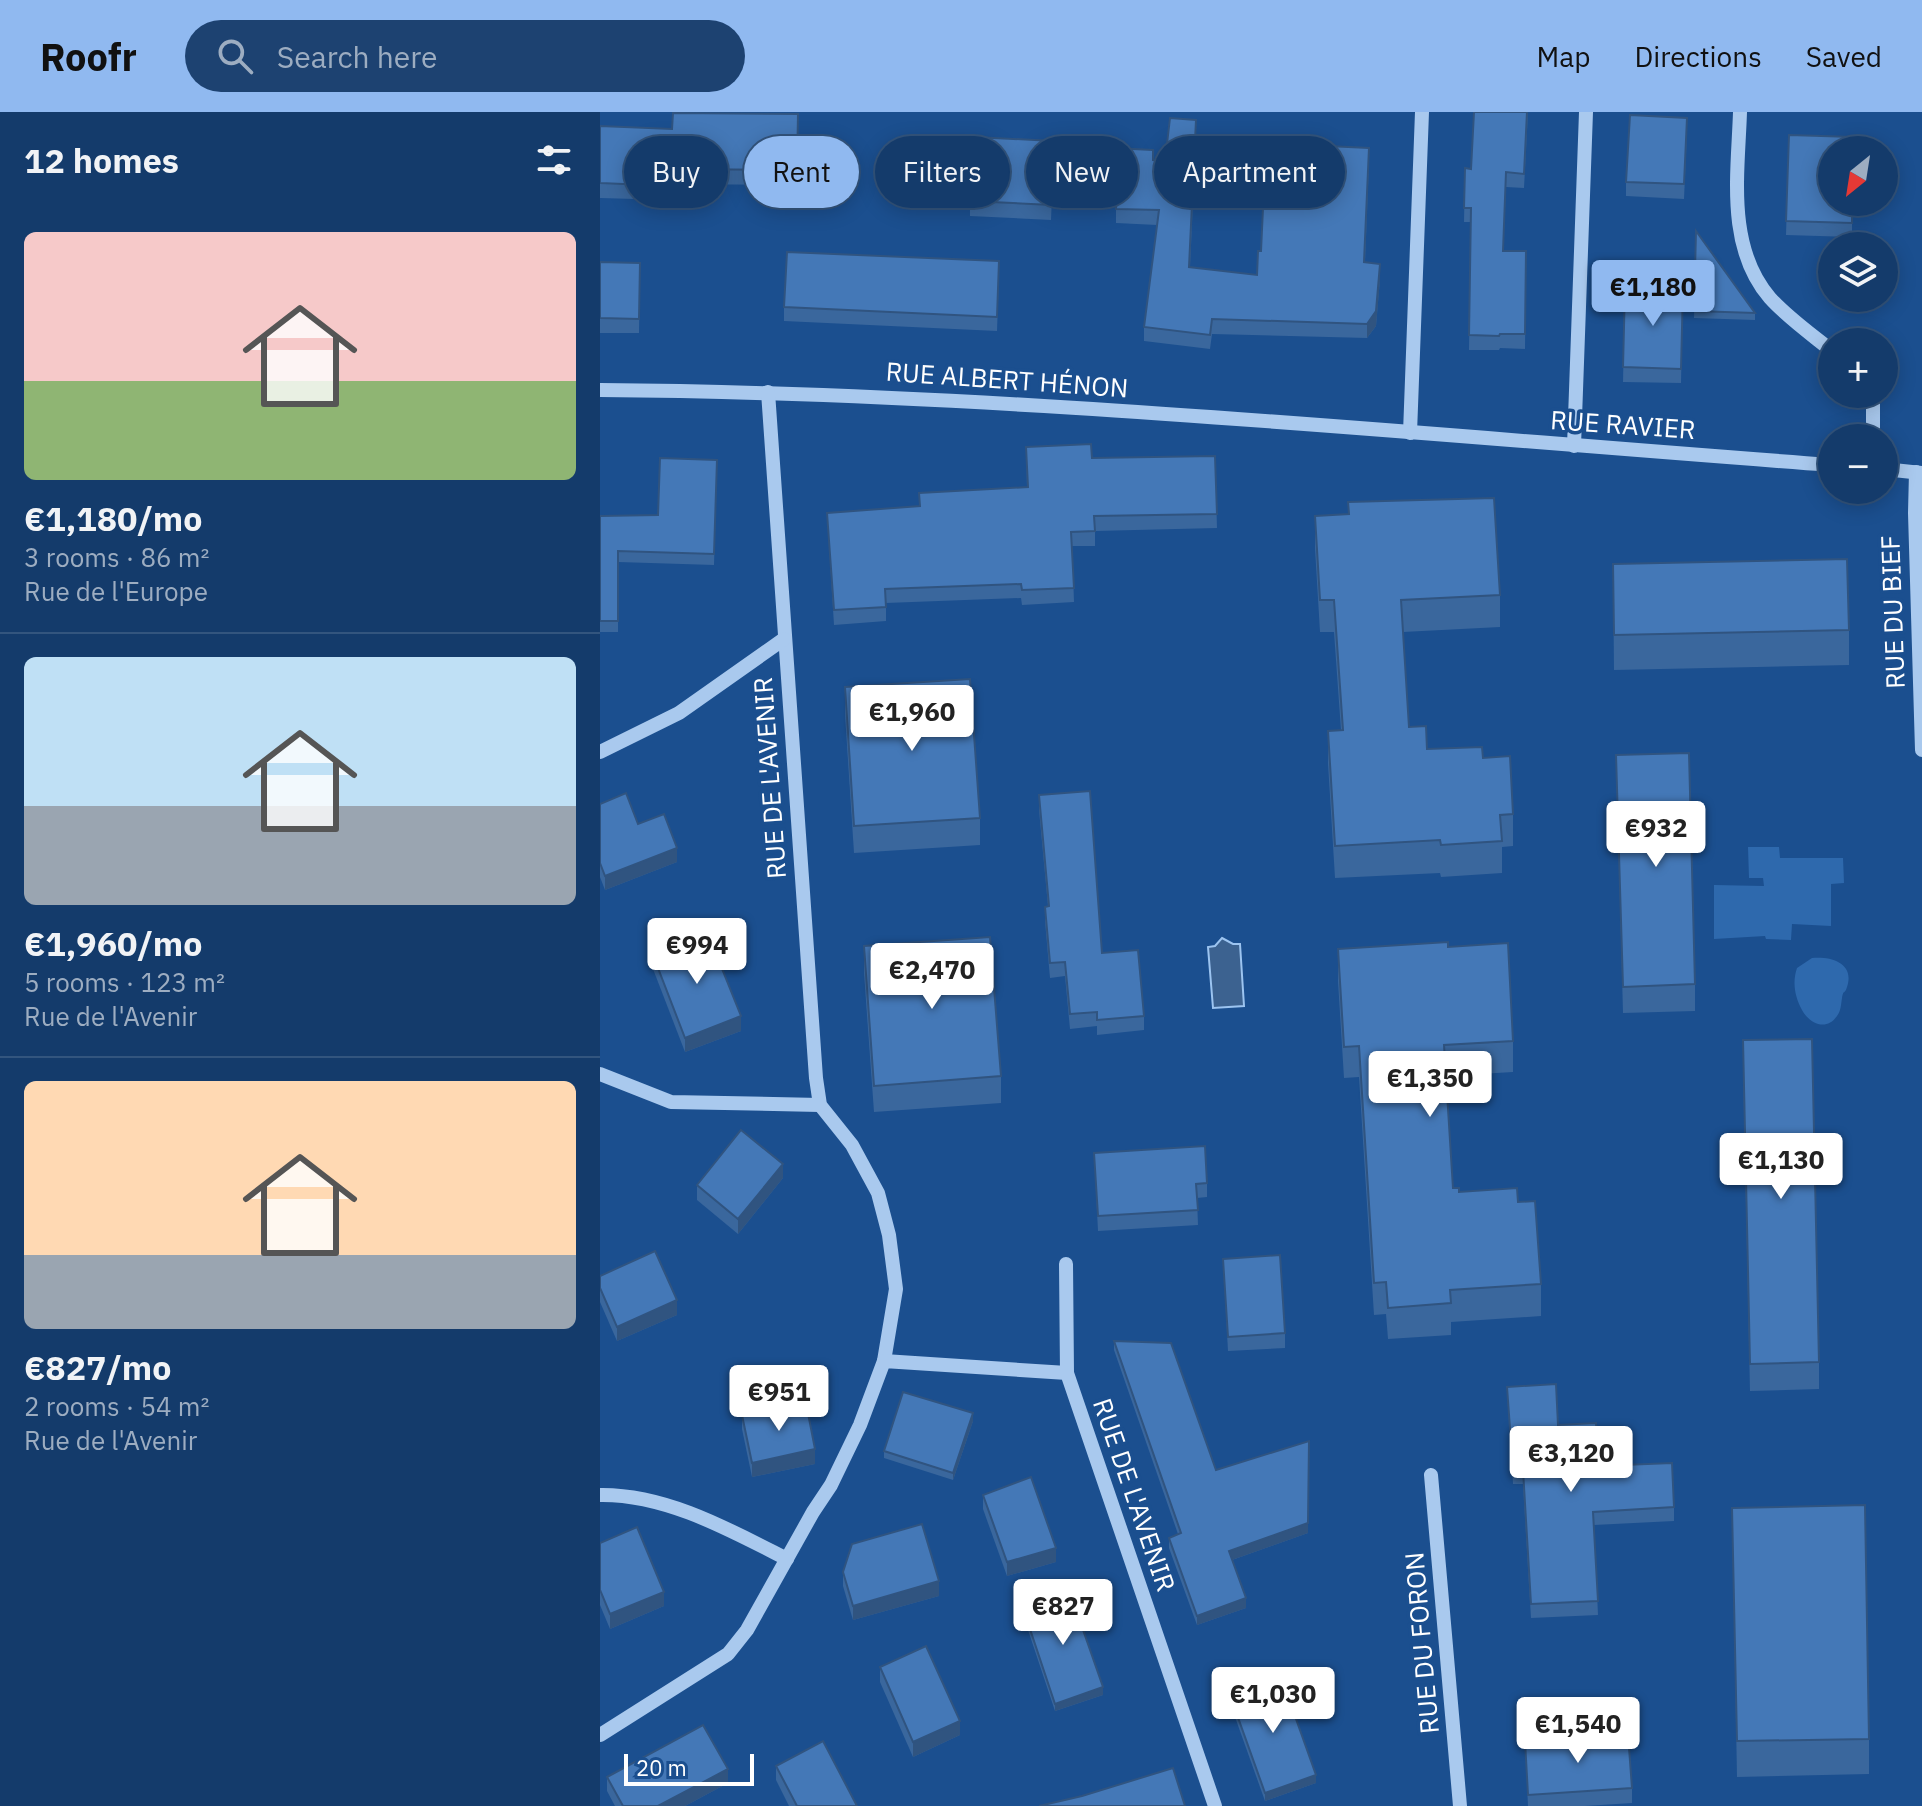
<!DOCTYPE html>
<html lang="en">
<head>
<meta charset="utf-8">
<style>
	body { margin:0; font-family:"IBM Plex Sans",sans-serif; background:#1d4271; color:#f1f3f6; height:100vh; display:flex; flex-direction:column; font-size:30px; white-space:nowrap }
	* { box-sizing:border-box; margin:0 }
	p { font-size:26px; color:#9dadc1 }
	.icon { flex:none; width:44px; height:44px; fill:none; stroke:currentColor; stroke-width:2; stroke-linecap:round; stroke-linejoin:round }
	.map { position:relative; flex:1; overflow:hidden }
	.panel { display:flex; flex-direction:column; background:#143b6b; width:600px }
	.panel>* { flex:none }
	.guide { position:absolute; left:24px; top:24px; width:760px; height:72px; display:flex; gap:16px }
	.needle { width:52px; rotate:210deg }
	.tools { position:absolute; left:1218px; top:24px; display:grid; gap:16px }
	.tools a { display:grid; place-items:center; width:80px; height:80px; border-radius:50%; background:#143b6b; box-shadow:0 4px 20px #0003,0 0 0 2px #33557e; font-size:40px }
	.scale { position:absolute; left:24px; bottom:20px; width:130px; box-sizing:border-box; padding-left:8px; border:4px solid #fff; border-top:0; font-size:22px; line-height:28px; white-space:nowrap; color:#fff; -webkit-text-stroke:6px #1b4f8f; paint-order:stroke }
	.price { position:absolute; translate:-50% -68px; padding:0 18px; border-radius:8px; background:#fff; color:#222; font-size:26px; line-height:52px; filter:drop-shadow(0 2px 4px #0008) }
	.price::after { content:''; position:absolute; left:50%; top:48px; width:24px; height:18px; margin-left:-12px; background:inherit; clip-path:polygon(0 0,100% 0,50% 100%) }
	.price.active { background:#90b9f0; color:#111 }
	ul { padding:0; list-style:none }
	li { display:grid; align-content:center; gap:16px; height:424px; padding:0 24px }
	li+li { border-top:2px solid #33557e }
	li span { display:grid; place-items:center; height:248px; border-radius:12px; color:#555 }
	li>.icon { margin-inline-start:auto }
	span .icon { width:144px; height:144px; fill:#fffc; stroke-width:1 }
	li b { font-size:34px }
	h2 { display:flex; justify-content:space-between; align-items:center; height:96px; padding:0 24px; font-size:34px }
	.pill { padding:0 28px; border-radius:36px; background:#143b6b; box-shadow:0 4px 20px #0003,0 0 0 2px #33557e; font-size:28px; line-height:72px }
	.pill.active { background:#90b9f0; color:#111 }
	header { display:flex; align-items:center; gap:48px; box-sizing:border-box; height:112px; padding:0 40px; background:#90b9f0; color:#111 }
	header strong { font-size:38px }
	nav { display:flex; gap:44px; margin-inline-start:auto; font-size:28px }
	.search { width:560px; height:72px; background:#1d4271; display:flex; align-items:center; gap:20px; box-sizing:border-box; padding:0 28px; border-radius:44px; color:#9dadc1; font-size:30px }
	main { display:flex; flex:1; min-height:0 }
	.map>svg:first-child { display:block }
	.green { fill:#2e69ad }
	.water { fill:#3c6290; stroke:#9cc4f0; stroke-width:2 }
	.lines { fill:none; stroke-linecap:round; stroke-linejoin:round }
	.minor { stroke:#a9c9ee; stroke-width:14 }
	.wall { fill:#3a679d }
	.shaded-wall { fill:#305480 }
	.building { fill:#4478b7; stroke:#305480; stroke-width:2 }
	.labels { text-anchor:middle; stroke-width:7; stroke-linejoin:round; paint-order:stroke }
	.street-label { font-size:26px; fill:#fff; stroke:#1b4f8f }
</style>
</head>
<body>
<header>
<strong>Roofr</strong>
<div class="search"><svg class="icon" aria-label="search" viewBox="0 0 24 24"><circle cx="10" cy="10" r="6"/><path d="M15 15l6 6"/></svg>Search here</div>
<nav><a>Map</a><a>Directions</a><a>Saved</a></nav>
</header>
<main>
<section class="panel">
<h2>12 homes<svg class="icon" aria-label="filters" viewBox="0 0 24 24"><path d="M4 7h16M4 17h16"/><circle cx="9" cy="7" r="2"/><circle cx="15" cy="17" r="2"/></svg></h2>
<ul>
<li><span style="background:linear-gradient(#f6c9c9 60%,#8fb573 0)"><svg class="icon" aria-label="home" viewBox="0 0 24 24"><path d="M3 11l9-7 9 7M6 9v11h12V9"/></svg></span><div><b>€1,180/mo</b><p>3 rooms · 86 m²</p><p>Rue de l'Europe</p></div></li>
<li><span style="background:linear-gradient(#bfe0f5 60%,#9aa5b1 0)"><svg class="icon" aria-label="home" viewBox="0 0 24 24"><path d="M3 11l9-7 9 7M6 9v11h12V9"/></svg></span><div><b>€1,960/mo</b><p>5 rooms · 123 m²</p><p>Rue de l'Avenir</p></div></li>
<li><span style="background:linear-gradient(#ffd9b3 70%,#9aa5b1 0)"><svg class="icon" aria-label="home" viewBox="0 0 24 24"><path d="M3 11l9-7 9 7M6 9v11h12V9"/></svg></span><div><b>€827/mo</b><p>2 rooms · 54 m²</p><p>Rue de l'Avenir</p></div></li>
</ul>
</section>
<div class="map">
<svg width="1322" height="1694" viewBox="0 0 1322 1694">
	<rect width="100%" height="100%" fill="#1b4f8f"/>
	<g class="green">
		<path d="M 1148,735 L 1179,735 L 1180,746 L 1243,746 L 1244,771 L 1231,772 L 1231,814 L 1192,812 L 1191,828 L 1166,827 L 1165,824 L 1114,827 L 1114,773 L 1164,774 L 1163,766 L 1149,766 Z"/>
		<path d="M 1212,846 C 1231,844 1255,851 1247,875 C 1244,884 1244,876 1242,886 C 1241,892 1241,899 1237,904 C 1226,920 1209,911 1202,898 C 1195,885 1192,871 1197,856 Z"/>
	</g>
	<path class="water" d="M 622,826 L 633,832 L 640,832 L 644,894 L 613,896 L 608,835 L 615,834 Z"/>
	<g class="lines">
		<g class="minor">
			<path d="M 1140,0 C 1138,62 1126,135 1170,186 C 1188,206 1211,222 1232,239"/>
			<path d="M 0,278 C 412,281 822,323 1232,353"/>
			<path d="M 168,280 L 216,966 L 220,993 L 252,1033 L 278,1081 L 289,1123 L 296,1177 L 284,1249"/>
			<path d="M 810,321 L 822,0"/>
			<path d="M 1273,326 L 1273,282"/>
			<path d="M 974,334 L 986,0"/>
			<path d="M 1284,357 L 1322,361"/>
			<path d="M 1316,360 L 1315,401 L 1322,638"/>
			<path d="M 0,640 L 79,601 L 184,527"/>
			<path d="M 0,962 L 71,990 L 220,993"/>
			<path d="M 466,1152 L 467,1261"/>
			<path d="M 831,1363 L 860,1694"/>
			<path d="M 0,1383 C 66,1382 130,1418 187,1447"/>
			<path d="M 0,1623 L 128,1542 L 147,1518 L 213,1400 L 231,1373 L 260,1313 L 284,1249 L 467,1261 L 615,1694"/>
		</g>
	</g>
	<g class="wall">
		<path d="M 928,0 L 924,76 L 906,75 L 903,139 L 926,139 L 925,237 L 900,236 L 899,238 L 869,238 L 871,110 L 864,110 L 865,56 L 871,57 Z"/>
		<path d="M 198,2 L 197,73 L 71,72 L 70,88 L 0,86 L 0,14 L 72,17 Z"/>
		<path d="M 1087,20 L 1084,87 L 1026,84 L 1026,70 Z"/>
		<path d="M 596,23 L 590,155 L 657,163 L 661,139 L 769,50 L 765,150 L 780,167 L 776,214 L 767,226 L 612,222 L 610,237 L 544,229 L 544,215 L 557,113 L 516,111 L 516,88 L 452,84 L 451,108 L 370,104 L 370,95 L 308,91 L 308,77 L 374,36 L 454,33 L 553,48 L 565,49 Z"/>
		<path d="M 1189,23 L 1252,90 L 1252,125 L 1186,123 Z"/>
		<path d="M 1096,119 L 1155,201 L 1155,208 L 1094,206 Z"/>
		<path d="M 0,150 L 40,151 L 39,221 L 0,221 Z"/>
		<path d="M 399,164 L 397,219 L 184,209 L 184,195 Z"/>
		<path d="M 1025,174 L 1083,176 L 1081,271 L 1023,270 Z"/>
		<path d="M 426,335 L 492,346 L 615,344 L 617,416 L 495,419 L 495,434 L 472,434 L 474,490 L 422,493 L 421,486 L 286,491 L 286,509 L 234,513 L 227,401 L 319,394 L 427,375 Z"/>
		<path d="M 117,348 L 114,453 L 18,450 L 18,520 L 0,520 L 0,404 L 58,403 Z"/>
		<path d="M 748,390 L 900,483 L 900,515 L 803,520 L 809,615 L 827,637 L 883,646 L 913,702 L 913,734 L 902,735 L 902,761 L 841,765 L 840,761 L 735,766 L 728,651 L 728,619 L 741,618 L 734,520 L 720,520 L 715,436 L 715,404 L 748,402 Z"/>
		<path d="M 1013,452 L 1249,518 L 1249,553 L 1014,558 Z"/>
		<path d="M 245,575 L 380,706 L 380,733 L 254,741 L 245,602 Z"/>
		<path d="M 1016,643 L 1095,872 L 1095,899 L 1023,901 Z"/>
		<path d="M 439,683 L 502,841 L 544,904 L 544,918 L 497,923 L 497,914 L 470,917 L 465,864 L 450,866 L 445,809 L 445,795 L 448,794 L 439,698 Z"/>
		<path d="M 0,692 L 38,712 L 77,750 L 5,778 L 0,765 Z"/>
		<path d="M 264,834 L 401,964 L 401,991 L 274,1000 L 264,861 Z"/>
		<path d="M 848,835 L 913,929 L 913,960 L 846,964 L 853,1076 L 859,1080 L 918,1090 L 941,1172 L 941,1204 L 851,1210 L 851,1223 L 788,1227 L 786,1202 L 774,1203 L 759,965 L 744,966 L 738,869 L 738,837 Z"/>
		<path d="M 53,843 L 141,919 L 85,940 L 53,857 Z"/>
		<path d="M 1143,955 L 1219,1250 L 1219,1277 L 1150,1279 Z"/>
		<path d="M 494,1041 L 607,1071 L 607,1085 L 597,1086 L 598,1113 L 498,1119 Z"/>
		<path d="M 183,1066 L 138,1122 L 97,1088 L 97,1073 Z"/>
		<path d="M 623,1147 L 685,1221 L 685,1236 L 628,1239 Z"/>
		<path d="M 0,1164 L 77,1203 L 17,1229 L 0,1190 Z"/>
		<path d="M 514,1229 L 616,1358 L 708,1421 L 632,1448 L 646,1496 L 597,1513 L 569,1436 L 569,1426 L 578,1422 L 514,1238 Z"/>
		<path d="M 907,1275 L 958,1313 L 999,1354 L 1074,1395 L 1074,1409 L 994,1413 L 998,1503 L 931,1506 L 923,1372 L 913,1372 Z"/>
		<path d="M 142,1303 L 215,1352 L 152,1365 L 142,1317 Z"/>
		<path d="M 373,1309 L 353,1368 L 284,1346 L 284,1339 Z"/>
		<path d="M 383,1383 L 456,1450 L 407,1464 L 383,1397 Z"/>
		<path d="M 1132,1396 L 1269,1627 L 1269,1662 L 1137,1665 Z"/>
		<path d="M 0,1431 L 64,1494 L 10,1517 L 0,1493 Z"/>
		<path d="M 243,1460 L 339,1484 L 253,1508 L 243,1474 Z"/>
		<path d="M 423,1496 L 503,1583 L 455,1599 L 423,1503 Z"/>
		<path d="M 280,1555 L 360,1623 L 313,1645 L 280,1570 Z"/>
		<path d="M 630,1583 L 716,1671 L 665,1689 L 630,1591 Z"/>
		<path d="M 925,1629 L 1032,1676 L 1032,1691 L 985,1694 L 928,1694 Z"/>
		<path d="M 176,1654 L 257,1694 L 189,1694 L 176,1668 Z"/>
		<path d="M 7,1665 L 128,1671 L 85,1694 L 15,1694 L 7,1679 Z"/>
	</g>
	<g class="shaded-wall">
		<path d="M 780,152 L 780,167 L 776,214 L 767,226 L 767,212 Z"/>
		<path d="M 77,736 L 77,750 L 5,778 L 5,764 Z"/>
		<path d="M 141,904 L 141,919 L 85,940 L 85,926 Z"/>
		<path d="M 183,1052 L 183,1066 L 138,1122 L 138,1107 Z"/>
		<path d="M 77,1188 L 77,1203 L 17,1229 L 17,1215 Z"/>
		<path d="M 373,1301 L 373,1309 L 353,1368 L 353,1361 Z"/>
		<path d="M 215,1337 L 215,1352 L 152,1365 L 152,1351 Z"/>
		<path d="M 709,1339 L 708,1421 L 629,1449 L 629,1439 Z"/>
		<path d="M 456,1436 L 456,1450 L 407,1464 L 407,1450 Z"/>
		<path d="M 339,1469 L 339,1484 L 253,1508 L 253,1494 Z"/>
		<path d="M 64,1480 L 64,1494 L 10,1517 L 10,1502 Z"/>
		<path d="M 646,1486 L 646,1496 L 597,1513 L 597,1504 Z"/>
		<path d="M 503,1575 L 503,1583 L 455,1599 L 455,1592 Z"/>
		<path d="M 360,1609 L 360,1623 L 313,1645 L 313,1630 Z"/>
		<path d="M 128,1657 L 128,1671 L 85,1694 L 58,1694 Z"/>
		<path d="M 716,1663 L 716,1671 L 665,1689 L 665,1681 Z"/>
	</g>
	<g class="building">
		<path d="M 874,0 L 927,0 L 924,62 L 906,60 L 903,139 L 926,139 L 925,222 L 900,222 L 899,224 L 869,223 L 871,96 L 864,96 L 865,56 L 871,57 Z"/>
		<path d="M 73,1 L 198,2 L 197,58 L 71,57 L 70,74 L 0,71 L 0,14 L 72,17 Z"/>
		<path d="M 1030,3 L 1087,6 L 1084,72 L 1026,70 Z"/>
		<path d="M 570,6 L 596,8 L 589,155 L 657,163 L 658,139 L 661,139 L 666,31 L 769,36 L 764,150 L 780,152 L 776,199 L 767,212 L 612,207 L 610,223 L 544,215 L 559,98 L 516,97 L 517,74 L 452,70 L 451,93 L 370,89 L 370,80 L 308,77 L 311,32 L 374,36 L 375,25 L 454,29 L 454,33 L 553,38 L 553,48 L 565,49 Z"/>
		<path d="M 1189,23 L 1254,25 L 1254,38 L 1232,38 L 1232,90 L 1252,90 L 1252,111 L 1186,109 Z"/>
		<path d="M 1096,119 L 1155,201 L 1094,199 Z"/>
		<path d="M 187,140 L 399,149 L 397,205 L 184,195 Z"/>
		<path d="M 0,150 L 40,151 L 39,207 L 0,206 Z"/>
		<path d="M 1025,174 L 1083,176 L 1081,257 L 1023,255 Z"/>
		<path d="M 491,332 L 492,346 L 615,344 L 617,402 L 494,404 L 495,419 L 471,420 L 474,476 L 422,478 L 421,472 L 285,477 L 286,495 L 234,498 L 227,401 L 320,394 L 319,381 L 428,375 L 426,335 Z"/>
		<path d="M 60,346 L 117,348 L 114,442 L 18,439 L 18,509 L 0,509 L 0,404 L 58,403 Z"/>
		<path d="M 894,386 L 900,483 L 801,488 L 809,615 L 826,614 L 827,637 L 882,635 L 883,646 L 910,644 L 913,702 L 900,703 L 902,729 L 841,733 L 840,728 L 735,734 L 728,619 L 743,618 L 734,488 L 720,488 L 715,404 L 749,402 L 748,390 Z"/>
		<path d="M 1247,447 L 1249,518 L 1014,523 L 1013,452 Z"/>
		<path d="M 370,567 L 380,706 L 254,714 L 245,575 Z"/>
		<path d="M 1089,641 L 1095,872 L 1023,875 L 1016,643 Z"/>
		<path d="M 490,679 L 502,841 L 538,838 L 544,904 L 497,908 L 497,900 L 470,902 L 465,850 L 450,851 L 445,795 L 449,794 L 439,683 Z"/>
		<path d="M 26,681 L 38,712 L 64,702 L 77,736 L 5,764 L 0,751 L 0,692 Z"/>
		<path d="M 108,822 L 141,904 L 85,926 L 53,843 Z"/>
		<path d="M 390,825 L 401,964 L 274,974 L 264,834 Z"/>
		<path d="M 848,830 L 848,835 L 908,831 L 913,929 L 844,933 L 853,1076 L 859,1076 L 859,1080 L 917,1076 L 918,1090 L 935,1089 L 941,1172 L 850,1178 L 851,1191 L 788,1196 L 786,1170 L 774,1171 L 759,934 L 744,935 L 738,837 Z"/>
		<path d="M 1212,927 L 1219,1250 L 1150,1252 L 1143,928 Z"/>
		<path d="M 141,1018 L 183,1052 L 138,1107 L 97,1073 Z"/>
		<path d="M 605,1034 L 607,1071 L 596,1072 L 598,1098 L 498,1104 L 494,1041 Z"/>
		<path d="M 55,1139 L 77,1188 L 17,1215 L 0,1176 L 0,1164 Z"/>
		<path d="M 680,1143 L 685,1221 L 628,1225 L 623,1147 Z"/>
		<path d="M 514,1229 L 571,1231 L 616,1358 L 709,1329 L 708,1411 L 629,1439 L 646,1486 L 597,1504 L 569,1426 L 581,1421 Z"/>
		<path d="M 956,1272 L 958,1313 L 996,1311 L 999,1354 L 1072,1351 L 1074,1395 L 993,1400 L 998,1489 L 931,1492 L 923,1358 L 913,1358 L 907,1275 Z"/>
		<path d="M 303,1280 L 373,1301 L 353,1361 L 284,1339 Z"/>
		<path d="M 206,1291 L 215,1337 L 152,1351 L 142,1303 Z"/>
		<path d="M 431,1365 L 456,1436 L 407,1450 L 383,1383 Z"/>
		<path d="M 1265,1393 L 1269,1627 L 1137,1629 L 1132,1396 Z"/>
		<path d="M 322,1412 L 339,1469 L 253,1494 L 243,1460 L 252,1432 Z"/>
		<path d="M 37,1415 L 64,1480 L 10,1502 L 0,1478 L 0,1431 Z"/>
		<path d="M 468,1475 L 503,1575 L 455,1592 L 423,1496 Z"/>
		<path d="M 326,1534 L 360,1609 L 313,1630 L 280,1555 Z"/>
		<path d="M 681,1565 L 716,1663 L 665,1681 L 630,1583 Z"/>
		<path d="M 103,1613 L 128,1657 L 58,1694 L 23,1694 L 7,1665 Z"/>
		<path d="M 1028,1622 L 1032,1676 L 928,1683 L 925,1629 Z"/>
		<path d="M 223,1629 L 257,1694 L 197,1694 L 176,1654 Z"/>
		<path d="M 573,1656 L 585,1694 L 439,1694 L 482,1684 Z"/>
	</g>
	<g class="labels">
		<g class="street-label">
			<text transform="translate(407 268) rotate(4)" y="9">RUE ALBERT HÉNON</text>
			<text transform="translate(1023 313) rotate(4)" y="9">RUE RAVIER</text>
			<text transform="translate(1293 500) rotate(-92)" y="9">RUE DU BIEF</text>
			<text transform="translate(170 666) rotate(-94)" y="9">RUE DE L'AVENIR</text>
			<text transform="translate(534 1383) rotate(71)" y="9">RUE DE L'AVENIR</text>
			<text transform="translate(822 1531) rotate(-95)" y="9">RUE DU FORON</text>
		</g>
	</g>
</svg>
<div class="tools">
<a><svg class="needle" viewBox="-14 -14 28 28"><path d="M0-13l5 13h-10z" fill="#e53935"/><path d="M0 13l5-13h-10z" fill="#9dadc1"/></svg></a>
<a><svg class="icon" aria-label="layers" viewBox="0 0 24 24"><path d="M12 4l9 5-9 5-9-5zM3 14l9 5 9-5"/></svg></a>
<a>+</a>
<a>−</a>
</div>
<div class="scale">20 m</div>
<b class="price active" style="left:1053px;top:216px">€1,180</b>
<b class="price" style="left:312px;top:641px">€1,960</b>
<b class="price" style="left:1056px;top:757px">€932</b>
<b class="price" style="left:97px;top:874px">€994</b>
<b class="price" style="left:332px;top:899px">€2,470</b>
<b class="price" style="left:830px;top:1007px">€1,350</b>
<b class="price" style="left:1181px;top:1089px">€1,130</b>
<b class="price" style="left:179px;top:1321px">€951</b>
<b class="price" style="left:971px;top:1382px">€3,120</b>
<b class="price" style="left:463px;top:1535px">€827</b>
<b class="price" style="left:673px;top:1623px">€1,030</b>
<b class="price" style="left:978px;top:1653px">€1,540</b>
<div class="guide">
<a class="pill">Buy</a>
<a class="pill active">Rent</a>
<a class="pill">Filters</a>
<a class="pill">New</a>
<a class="pill">Apartment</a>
</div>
</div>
</main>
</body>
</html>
